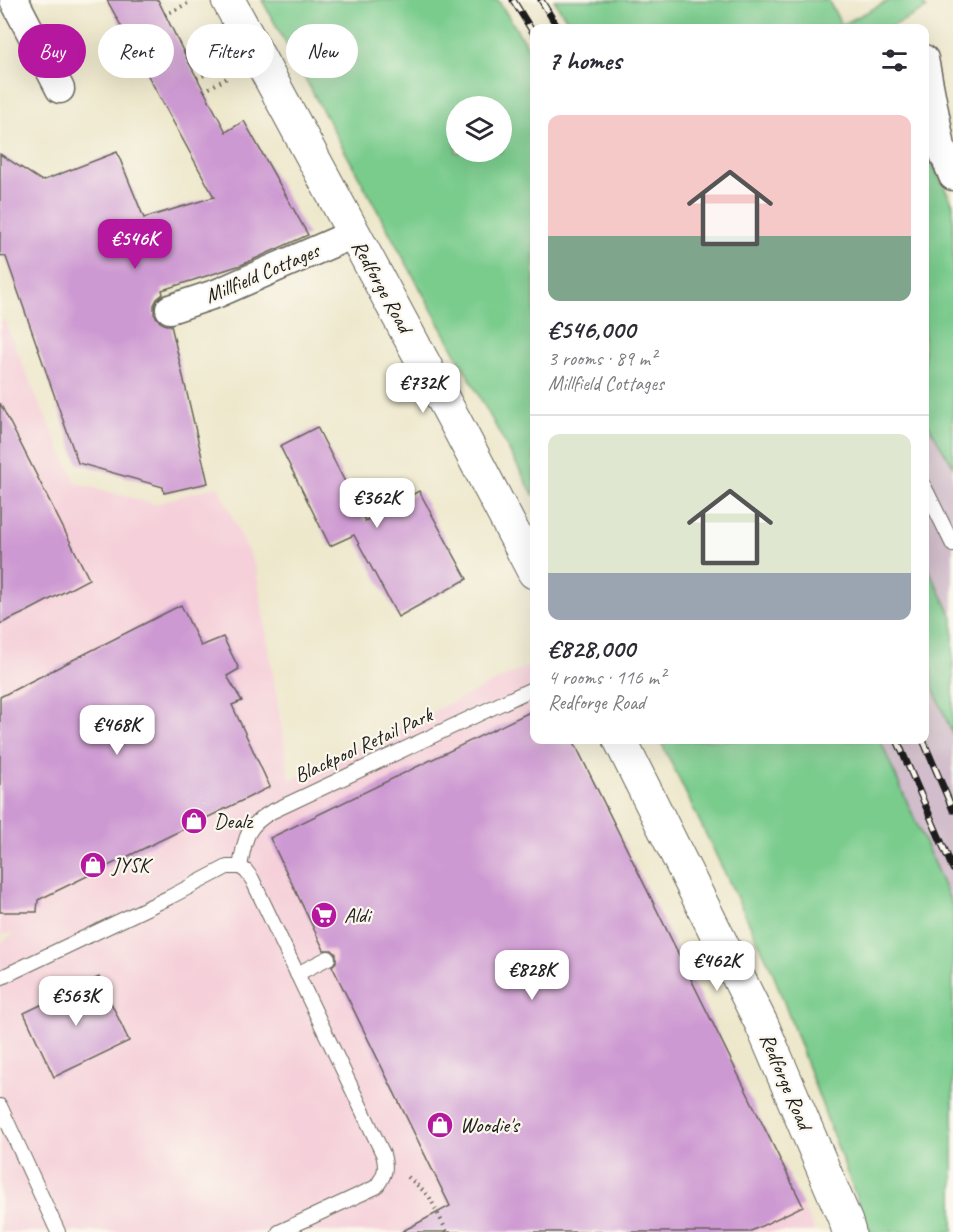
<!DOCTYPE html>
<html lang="en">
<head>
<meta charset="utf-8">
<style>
	body { margin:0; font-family:Caveat,sans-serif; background:#f2f2f3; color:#2b2b33; height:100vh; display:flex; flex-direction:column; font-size:22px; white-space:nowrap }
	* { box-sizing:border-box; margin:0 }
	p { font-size:20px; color:#7c7c81 }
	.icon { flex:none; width:33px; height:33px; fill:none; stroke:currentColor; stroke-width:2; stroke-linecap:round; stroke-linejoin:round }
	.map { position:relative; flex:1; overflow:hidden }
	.panel { position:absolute; left:530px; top:24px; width:399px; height:720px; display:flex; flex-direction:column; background:#fff; border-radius:12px; box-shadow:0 6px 24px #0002 }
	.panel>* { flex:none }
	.banner { position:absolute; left:18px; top:24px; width:422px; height:54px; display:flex; gap:12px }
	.tools { position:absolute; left:446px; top:96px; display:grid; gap:12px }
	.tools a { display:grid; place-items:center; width:66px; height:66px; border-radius:50%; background:#fff; box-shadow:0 6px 24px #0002; font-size:30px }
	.price { position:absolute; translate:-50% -51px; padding:0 14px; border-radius:12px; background:#fff; color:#222; font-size:20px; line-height:39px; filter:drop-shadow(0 2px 3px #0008) }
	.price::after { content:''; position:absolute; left:50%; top:36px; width:18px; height:14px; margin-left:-9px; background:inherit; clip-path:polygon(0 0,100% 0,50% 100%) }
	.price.selected { background:#b5179e; color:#fff }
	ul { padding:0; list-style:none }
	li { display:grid; align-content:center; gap:12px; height:318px; padding:0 18px }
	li+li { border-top:2px solid #e1e1e2 }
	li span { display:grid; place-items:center; height:186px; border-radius:12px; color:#555 }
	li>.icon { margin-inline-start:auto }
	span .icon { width:108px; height:108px; fill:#fffc; stroke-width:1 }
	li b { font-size:26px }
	h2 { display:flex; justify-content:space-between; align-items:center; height:72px; padding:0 18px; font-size:26px }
	.tag { padding:0 21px; border-radius:27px; background:#fff; box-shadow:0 6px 24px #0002; font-size:21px; line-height:54px }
	.tag.selected { background:#b5179e; color:#fff }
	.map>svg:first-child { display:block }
	.built { fill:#f5cfd9 }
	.industrial { fill:#d1bdcb }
	.green { fill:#7acc8d; stroke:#4b7454; stroke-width:1.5; fill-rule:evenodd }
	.building { fill:#cd99d2 }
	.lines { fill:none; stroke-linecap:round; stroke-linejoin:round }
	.lane-casing { stroke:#656359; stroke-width:16 }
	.street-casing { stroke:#656359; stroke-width:31 }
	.secondary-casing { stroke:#656359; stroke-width:35 }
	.path { stroke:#656359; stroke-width:4; stroke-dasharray:1.5 4.5; stroke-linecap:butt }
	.lane { stroke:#fff; stroke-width:14 }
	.street { stroke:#fff; stroke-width:28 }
	.secondary { stroke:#fff; stroke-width:33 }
	.rail-casing { stroke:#1c1c1c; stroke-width:7 }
	.rail { stroke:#fbf7ec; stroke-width:4.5; stroke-dasharray:14; stroke-linecap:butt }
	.labels { text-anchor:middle; stroke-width:4.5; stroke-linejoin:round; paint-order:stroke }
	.street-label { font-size:21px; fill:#1c1c1c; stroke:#fbf7ec }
	.poi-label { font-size:21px; fill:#1c1c1c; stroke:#fbf7ec; text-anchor:start }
</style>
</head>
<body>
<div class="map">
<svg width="953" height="1232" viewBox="0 0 953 1232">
	<rect width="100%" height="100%" fill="#fbf7ec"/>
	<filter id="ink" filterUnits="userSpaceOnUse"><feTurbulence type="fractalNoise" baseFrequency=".0167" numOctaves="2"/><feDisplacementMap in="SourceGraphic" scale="12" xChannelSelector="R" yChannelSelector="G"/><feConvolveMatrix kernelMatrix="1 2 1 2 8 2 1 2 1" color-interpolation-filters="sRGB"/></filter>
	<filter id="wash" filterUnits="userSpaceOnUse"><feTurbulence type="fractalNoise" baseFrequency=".008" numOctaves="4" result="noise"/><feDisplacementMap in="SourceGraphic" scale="24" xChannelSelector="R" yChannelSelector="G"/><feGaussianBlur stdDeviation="1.35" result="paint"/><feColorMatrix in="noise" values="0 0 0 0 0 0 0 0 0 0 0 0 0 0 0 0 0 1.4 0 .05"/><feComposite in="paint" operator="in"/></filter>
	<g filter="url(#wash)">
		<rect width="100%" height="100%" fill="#ede7cb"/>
		<path class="built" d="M 4,320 L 38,400 L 76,483 L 154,504 L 218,486 L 256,569 L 290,780 L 534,663 L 534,740 L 573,740 L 815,1232 L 0,1232 L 0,943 L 16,933 L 0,934 L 0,321 Z"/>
		<path class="industrial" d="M 924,179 L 953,234 L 953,1007 L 816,740 L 924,740 Z"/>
		<g class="green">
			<path d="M 262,0 L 498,0 L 534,57 L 534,496 ZM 456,106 L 501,106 L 501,152 L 456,152 Z"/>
			<path d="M 554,0 L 828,0 L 842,25 L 890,0 L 921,0 L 926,9 L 889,28 L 572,28 Z"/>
			<path d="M 924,148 L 953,204 L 953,466 L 924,418 Z"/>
			<path d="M 924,560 L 953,618 L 953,735 L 933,688 L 930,657 L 924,646 Z"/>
			<path d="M 660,740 L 880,740 L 953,907 L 953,1232 L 869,1232 L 772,970 Z"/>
		</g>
		<g id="blocks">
			<g class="building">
				<path d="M 107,0 L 158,0 L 187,59 L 226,132 L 244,121 L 308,235 L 241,265 L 162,290 L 163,294 L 157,299 L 154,305 L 154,314 L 160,322 L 166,325 L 171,325 L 208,483 L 164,493 L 163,487 L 78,463 L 6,257 L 0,255 L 0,154 L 42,181 L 117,152 L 144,218 L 214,197 Z"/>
				<path d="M 0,403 L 89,579 L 26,612 L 0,624 Z"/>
				<path d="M 317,427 L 365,521 L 419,491 L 467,579 L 398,617 L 354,535 L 330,546 L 280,446 Z"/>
				<path d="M 181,605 L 201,646 L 223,637 L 239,669 L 227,676 L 242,701 L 232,705 L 270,787 L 38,900 L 37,912 L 0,912 L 0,697 Z"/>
				<path d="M 534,710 L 534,740 L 573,740 L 803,1206 L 749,1232 L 401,1232 L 450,1206 L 332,966 L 336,962 L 336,954 L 332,950 L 324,950 L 270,838 Z"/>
				<path d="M 99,977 L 129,1041 L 54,1077 L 24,1013 Z"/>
			</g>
		</g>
	</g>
	<g filter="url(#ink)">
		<use href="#blocks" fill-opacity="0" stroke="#656359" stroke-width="1.5"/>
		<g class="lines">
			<defs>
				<g id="lane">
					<path d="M 924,486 L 953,545"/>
					<path d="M 240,867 C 245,840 245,827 271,812 L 534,688"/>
					<path d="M 297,974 L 328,958"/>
					<path d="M 0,978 L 170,897 L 227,867 L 240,867 L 246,871 L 252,879 L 383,1154 C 387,1169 385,1175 376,1187 L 279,1232"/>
					<path d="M 0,1106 L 58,1232"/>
				</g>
				<g id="street">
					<path d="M 14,0 L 60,89"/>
					<path d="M 924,59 L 941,147 L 953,176"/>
					<path d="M 170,309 L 218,293 L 353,234"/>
				</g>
				<g id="secondary">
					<path d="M 228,0 L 456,423 L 534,572"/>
					<path d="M 620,740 L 762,1025 L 846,1222 L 849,1232"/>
				</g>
			</defs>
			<use href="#lane" class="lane-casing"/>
			<use href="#street" class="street-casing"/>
			<use href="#secondary" class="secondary-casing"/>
			<g class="path">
				<path d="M 165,15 L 188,3"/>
				<path d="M 184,52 L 207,40"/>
				<path d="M 197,78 L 222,68"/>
				<path d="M 204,91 L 227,78"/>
				<path d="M 408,1177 L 429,1196 L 447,1232"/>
			</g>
			<use href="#lane" class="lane"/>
			<use href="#street" class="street"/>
			<use href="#secondary" class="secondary"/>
			<defs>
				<g id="rail">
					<path d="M 513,0 L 534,34"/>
					<path d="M 541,0 L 558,28"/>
					<path d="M 897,740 L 953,869"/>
					<path d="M 923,740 L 953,810"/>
				</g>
			</defs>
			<use href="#rail" class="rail-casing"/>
			<use href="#rail" class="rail"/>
		</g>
	</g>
	<defs>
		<symbol id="shop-disc" viewBox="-11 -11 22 22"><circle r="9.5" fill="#b5179e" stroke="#fbf7ec"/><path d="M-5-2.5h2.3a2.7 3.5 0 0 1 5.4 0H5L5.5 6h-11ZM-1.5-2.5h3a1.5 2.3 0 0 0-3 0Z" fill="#fff"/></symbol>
		<symbol id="supermarket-disc" viewBox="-11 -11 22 22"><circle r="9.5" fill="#b5179e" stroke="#fbf7ec"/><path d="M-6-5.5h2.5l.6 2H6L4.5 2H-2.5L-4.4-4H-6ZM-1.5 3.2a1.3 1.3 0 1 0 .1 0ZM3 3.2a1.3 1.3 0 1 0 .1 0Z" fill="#fff"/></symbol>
	</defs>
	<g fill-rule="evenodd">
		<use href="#shop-disc" x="179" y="806" width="30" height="30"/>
		<use href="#shop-disc" x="78" y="850" width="30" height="30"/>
		<use href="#supermarket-disc" x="309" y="900" width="30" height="30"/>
		<use href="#shop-disc" x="425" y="1110" width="30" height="30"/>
	</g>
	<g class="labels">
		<g class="street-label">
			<text transform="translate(262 273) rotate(-23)" y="7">Millfield Cottages</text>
			<text transform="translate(382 286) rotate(61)" y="7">Redforge Road</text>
			<text transform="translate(363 745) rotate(-25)" y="7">Blackpool Retail Park</text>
			<text transform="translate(786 1081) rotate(67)" y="7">Redforge Road</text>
		</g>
		<g class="poi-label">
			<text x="214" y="828">Dealz</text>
			<text x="112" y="872">JYSK</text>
			<text x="344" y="922">Aldi</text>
			<text x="460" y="1132">Woodie's</text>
		</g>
	</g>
</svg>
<div class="tools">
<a><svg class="icon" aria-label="layers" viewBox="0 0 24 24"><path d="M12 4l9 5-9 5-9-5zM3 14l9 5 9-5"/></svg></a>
</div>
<b class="price selected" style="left:135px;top:270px">€546K</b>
<b class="price" style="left:423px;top:414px">€732K</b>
<b class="price" style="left:377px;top:529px">€362K</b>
<b class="price" style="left:117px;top:756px">€468K</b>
<b class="price" style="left:717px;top:992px">€462K</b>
<b class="price" style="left:532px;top:1001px">€828K</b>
<b class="price" style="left:76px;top:1027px">€563K</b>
<div class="banner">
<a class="tag selected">Buy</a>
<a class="tag">Rent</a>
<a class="tag">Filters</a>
<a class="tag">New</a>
</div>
<section class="panel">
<h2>7 homes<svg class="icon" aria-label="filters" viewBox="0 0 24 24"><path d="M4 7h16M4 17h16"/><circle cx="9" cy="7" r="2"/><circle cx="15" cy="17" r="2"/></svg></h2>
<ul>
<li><span style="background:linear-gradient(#f6c9c9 65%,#7fa58c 0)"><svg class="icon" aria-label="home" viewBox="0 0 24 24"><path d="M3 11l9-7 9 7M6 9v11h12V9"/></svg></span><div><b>€546,000</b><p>3 rooms · 89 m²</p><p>Millfield Cottages</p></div></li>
<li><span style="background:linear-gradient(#dfe7d0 75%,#9aa5b1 0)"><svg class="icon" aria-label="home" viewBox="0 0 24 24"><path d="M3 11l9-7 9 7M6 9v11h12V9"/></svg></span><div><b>€828,000</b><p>4 rooms · 116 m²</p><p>Redforge Road</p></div></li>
</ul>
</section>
</div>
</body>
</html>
